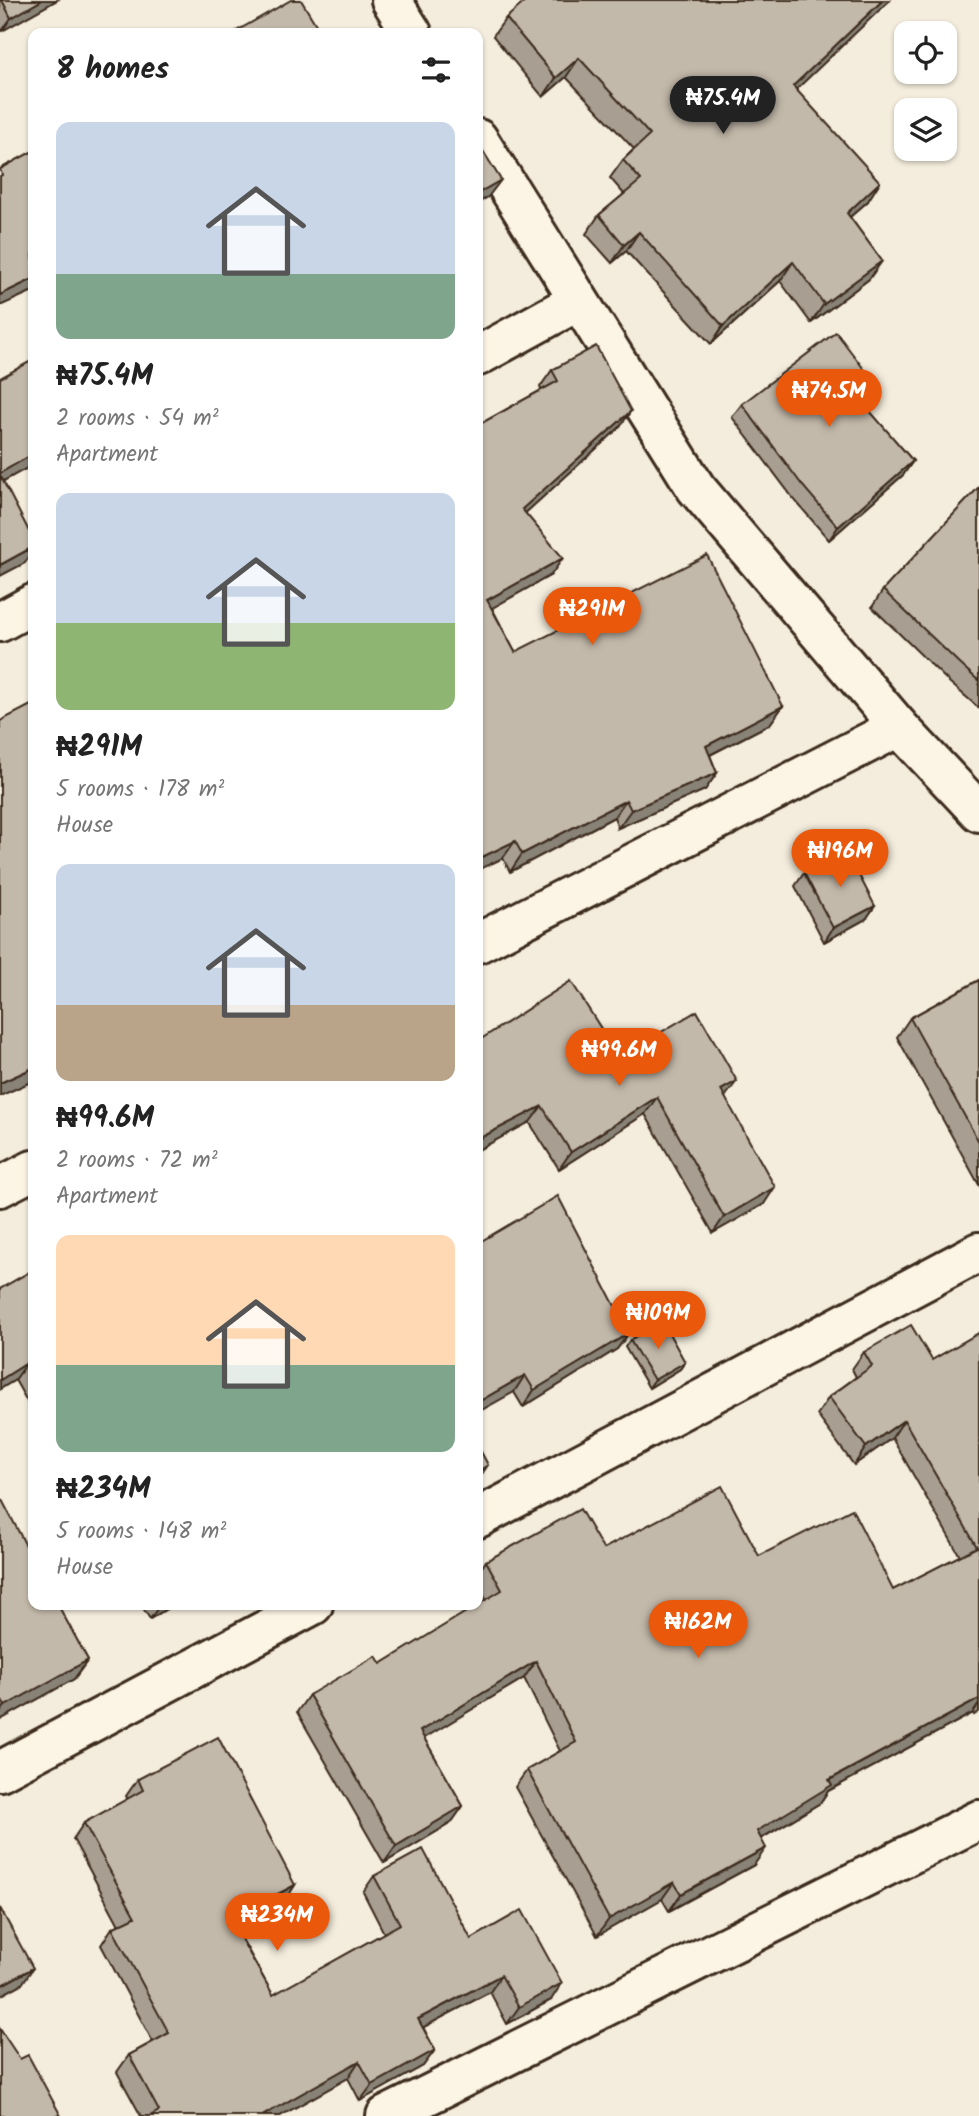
<!DOCTYPE html>
<html lang="en">
<head>
<meta charset="utf-8">
<style>
	body { margin:0; font-family:Kalam,sans-serif; background:#f2f2f2; color:#222; height:100vh; display:flex; flex-direction:column; font-size:26px; white-space:nowrap }
	* { box-sizing:border-box; margin:0 }
	p { font-size:23px; color:#767676 }
	.icon { flex:none; width:38px; height:38px; fill:none; stroke:currentColor; stroke-width:2; stroke-linecap:round; stroke-linejoin:round }
	.map { position:relative; flex:1; overflow:hidden }
	.side { position:absolute; left:28px; top:28px; width:455px; height:1582px; display:flex; flex-direction:column; background:#fff; border-radius:14px; box-shadow:0 2px 5px #0004 }
	.side>* { flex:none }
	.tools { position:absolute; left:894px; top:21px; display:grid; gap:14px }
	.tools a { display:grid; place-items:center; width:63px; height:63px; border-radius:14px; background:#fff; box-shadow:0 2px 5px #0004; font-size:35px }
	.price { position:absolute; translate:-50% -60px; padding:0 16px; border-radius:24px; background:#ea580c; color:#fff; font-size:23px; line-height:46px; filter:drop-shadow(0 2px 4px #0008) }
	.price::after { content:''; position:absolute; left:50%; top:42px; width:21px; height:16px; margin-left:-10px; background:inherit; clip-path:polygon(0 0,100% 0,50% 100%) }
	.price.active { background:#222; color:#fff }
	ul { padding:0; list-style:none }
	li { display:grid; align-content:center; gap:14px; height:371px; padding:0 28px }
	li span { display:grid; place-items:center; height:217px; border-radius:14px; color:#555 }
	li>.icon { margin-inline-start:auto }
	span .icon { width:126px; height:126px; fill:#fffc; stroke-width:1 }
	li b { font-size:30px }
	h2 { display:flex; justify-content:space-between; align-items:center; height:84px; padding:0 28px; font-size:30px }
	.map>svg:first-child { display:block }
	.lines { fill:none; stroke-linecap:round; stroke-linejoin:round }
	.minor-casing { stroke:#3b2a1e; stroke-width:44 }
	.minor { stroke:#fcf5e5; stroke-width:38 }
	.wall { fill:#a89f92; stroke:#3b2a1e; stroke-width:2 }
	.shaded-wall { fill:#888277; stroke:#3b2a1e; stroke-width:2 }
	.building { fill:#c3b9aa; stroke:#3b2a1e; stroke-width:2 }
</style>
</head>
<body>
<div class="map">
<svg width="979" height="2116" viewBox="0 0 979 2116">
	<rect width="100%" height="100%" fill="#f4eddd"/>
	<filter id="ink" filterUnits="userSpaceOnUse"><feTurbulence type="fractalNoise" baseFrequency=".0143" numOctaves="2"/><feDisplacementMap in="SourceGraphic" scale="14" xChannelSelector="R" yChannelSelector="G"/><feConvolveMatrix kernelMatrix="1 2 1 2 8 2 1 2 1" color-interpolation-filters="sRGB"/></filter>
	<g filter="url(#ink)">
		<g class="lines">
			<defs>
				<g id="minor">
					<path d="M 391,0 L 412,33"/>
					<path d="M 478,139 L 696,488 L 899,727 L 979,812"/>
					<path d="M 478,356 L 578,301"/>
					<path d="M 0,622 L 33,604"/>
					<path d="M 478,943 L 899,727"/>
					<path d="M 0,1187 L 33,1170"/>
					<path d="M 478,1518 L 979,1252"/>
					<path d="M 0,1771 L 313,1605"/>
					<path d="M 386,2116 L 979,1820"/>
				</g>
			</defs>
			<use href="#minor" class="minor-casing"/>
			<use href="#minor" class="minor"/>
		</g>
		<g class="wall">
			<path d="M 0,0 L 57,0 L 2,31 L 0,28 Z"/>
			<path d="M 506,18 L 796,90 L 868,201 L 850,217 L 882,261 L 869,279 L 811,323 L 780,281 L 711,344 L 626,251 L 612,263 L 586,234 L 599,215 L 624,194 L 610,178 L 623,160 L 634,149 L 566,77 L 543,97 L 493,36 Z"/>
			<path d="M 552,370 L 619,428 L 525,513 L 551,575 L 492,608 L 515,652 L 783,706 L 770,724 L 710,755 L 717,773 L 705,790 L 618,828 L 614,817 L 510,872 L 503,858 L 478,870 L 478,425 L 541,390 L 540,387 Z"/>
			<path d="M 879,389 L 870,403 L 865,406 L 913,461 L 903,475 L 829,540 L 793,498 L 732,417 L 742,404 Z"/>
			<path d="M 979,487 L 979,708 L 949,682 L 872,607 L 883,590 Z"/>
			<path d="M 804,873 L 875,906 L 866,919 L 824,942 L 795,886 Z"/>
			<path d="M 979,980 L 979,1185 L 897,1037 L 910,1018 Z"/>
			<path d="M 478,1041 L 619,1057 L 725,1097 L 764,1204 L 713,1233 L 645,1114 L 559,1169 Z"/>
			<path d="M 478,1243 L 629,1333 L 617,1349 L 523,1407 L 514,1392 Z"/>
			<path d="M 33,1270 L 33,1412 L 15,1380 L 0,1389 L 0,1289 Z"/>
			<path d="M 979,1333 L 979,1712 L 974,1715 L 973,1713 L 828,1791 L 820,1803 L 761,1839 L 754,1865 L 669,1911 L 662,1899 L 597,1936 L 515,1787 L 527,1770 L 560,1751 L 524,1678 L 424,1738 L 463,1806 L 451,1823 L 384,1863 L 297,1712 L 309,1695 L 381,1664 L 486,1600 L 478,1584 L 478,1573 L 486,1561 L 603,1549 L 759,1556 L 893,1590 L 960,1556 L 892,1438 L 854,1465 L 817,1415 L 829,1397 L 856,1377 L 852,1369 L 864,1352 L 932,1360 Z"/>
			<path d="M 630,1340 L 685,1362 L 680,1369 L 649,1388 L 625,1347 Z"/>
			<path d="M 0,1501 L 88,1660 L 74,1679 L 0,1720 Z"/>
			<path d="M 141,1605 L 173,1605 L 150,1619 Z"/>
			<path d="M 138,1779 L 295,1885 L 284,1902 L 240,1925 L 237,1930 L 273,1995 L 384,1933 L 363,1892 L 374,1876 L 471,1939 L 551,2000 L 507,2024 L 490,1992 L 423,2027 L 435,2050 L 423,2066 L 360,2101 L 348,2078 L 280,2116 L 141,2116 L 117,2072 L 129,2055 L 153,2042 L 101,1945 L 112,1928 L 119,1925 L 73,1839 L 84,1823 L 128,1799 L 126,1796 Z"/>
		</g>
		<g class="shaded-wall">
			<path d="M 42,0 L 57,0 L 2,31 L 11,18 Z"/>
			<path d="M 883,0 L 890,0 L 780,105 L 793,86 Z"/>
			<path d="M 579,58 L 566,77 L 543,97 L 556,78 Z"/>
			<path d="M 501,180 L 488,197 L 478,203 L 478,193 Z"/>
			<path d="M 880,182 L 868,201 L 834,231 L 847,213 Z"/>
			<path d="M 639,232 L 626,251 L 612,263 L 624,245 Z"/>
			<path d="M 882,261 L 869,279 L 811,323 L 824,304 Z"/>
			<path d="M 793,262 L 780,281 L 711,344 L 723,326 Z"/>
			<path d="M 33,279 L 33,291 L 0,306 L 0,295 Z"/>
			<path d="M 879,389 L 870,403 L 852,416 L 862,402 Z"/>
			<path d="M 631,411 L 619,428 L 510,527 L 522,509 Z"/>
			<path d="M 33,454 L 33,465 L 0,483 L 0,473 Z"/>
			<path d="M 913,461 L 903,475 L 829,540 L 838,527 Z"/>
			<path d="M 33,547 L 33,551 L 25,563 L 0,576 L 0,565 Z"/>
			<path d="M 563,558 L 551,575 L 478,616 L 487,600 Z"/>
			<path d="M 783,706 L 770,724 L 694,763 L 706,746 Z"/>
			<path d="M 717,773 L 705,790 L 618,828 L 631,810 Z"/>
			<path d="M 626,800 L 614,817 L 510,872 L 522,854 Z"/>
			<path d="M 515,841 L 503,858 L 478,870 L 478,859 Z"/>
			<path d="M 875,906 L 866,919 L 824,942 L 833,928 Z"/>
			<path d="M 33,1068 L 33,1081 L 0,1096 L 0,1083 Z"/>
			<path d="M 737,1081 L 725,1097 L 721,1090 Z"/>
			<path d="M 657,1097 L 645,1114 L 559,1169 L 571,1152 Z"/>
			<path d="M 542,1106 L 530,1122 L 478,1150 L 478,1139 Z"/>
			<path d="M 775,1187 L 764,1204 L 713,1233 L 724,1217 Z"/>
			<path d="M 629,1333 L 617,1349 L 523,1407 L 534,1390 Z"/>
			<path d="M 685,1362 L 680,1369 L 649,1388 L 654,1380 Z"/>
			<path d="M 27,1363 L 15,1380 L 0,1389 L 0,1380 Z"/>
			<path d="M 525,1375 L 514,1392 L 478,1412 L 478,1402 Z"/>
			<path d="M 904,1420 L 892,1438 L 854,1465 L 866,1447 Z"/>
			<path d="M 488,1465 L 478,1480 L 478,1471 Z"/>
			<path d="M 160,1605 L 173,1605 L 150,1619 Z"/>
			<path d="M 88,1660 L 74,1679 L 0,1720 L 0,1712 L 5,1706 Z"/>
			<path d="M 536,1661 L 524,1678 L 408,1748 L 420,1731 Z"/>
			<path d="M 979,1699 L 979,1704 L 973,1713 L 828,1791 L 820,1803 L 745,1848 L 757,1831 L 829,1780 Z"/>
			<path d="M 463,1806 L 451,1823 L 384,1863 L 396,1846 Z"/>
			<path d="M 766,1848 L 754,1865 L 669,1911 L 681,1894 Z"/>
			<path d="M 674,1882 L 662,1899 L 597,1936 L 609,1919 Z"/>
			<path d="M 295,1885 L 284,1902 L 224,1933 L 236,1916 Z"/>
			<path d="M 33,1968 L 22,1984 L 0,1996 L 0,1986 Z"/>
			<path d="M 501,1975 L 490,1992 L 407,2036 L 418,2019 Z"/>
			<path d="M 562,1983 L 551,2000 L 507,2024 L 519,2007 Z"/>
			<path d="M 435,2050 L 423,2066 L 360,2101 L 372,2085 Z"/>
			<path d="M 359,2061 L 348,2078 L 280,2116 L 262,2116 Z"/>
		</g>
		<g class="building">
			<path d="M 2,0 L 42,0 L 11,18 Z"/>
			<path d="M 291,0 L 301,0 L 321,33 L 233,33 Z"/>
			<path d="M 527,0 L 883,0 L 793,86 L 880,182 L 847,213 L 882,261 L 824,304 L 793,262 L 723,326 L 639,232 L 624,245 L 599,215 L 641,180 L 623,160 L 650,135 L 579,58 L 556,78 L 506,18 Z"/>
			<path d="M 478,143 L 501,180 L 478,193 Z"/>
			<path d="M 33,151 L 33,279 L 0,295 L 0,176 L 2,175 L 0,169 Z"/>
			<path d="M 836,332 L 879,389 L 862,402 L 913,461 L 838,527 L 802,485 L 742,404 Z"/>
			<path d="M 596,346 L 631,411 L 522,509 L 563,558 L 487,600 L 515,652 L 707,555 L 783,706 L 706,746 L 717,773 L 631,810 L 626,800 L 522,854 L 515,841 L 478,859 L 478,425 L 558,381 L 552,370 Z"/>
			<path d="M 33,360 L 33,454 L 0,473 L 0,378 Z"/>
			<path d="M 0,475 L 33,539 L 33,547 L 0,565 Z"/>
			<path d="M 979,487 L 979,681 L 961,665 L 883,590 Z"/>
			<path d="M 33,704 L 33,1068 L 0,1083 L 0,721 Z"/>
			<path d="M 846,850 L 875,906 L 833,928 L 804,873 Z"/>
			<path d="M 979,980 L 979,1142 L 910,1018 Z"/>
			<path d="M 571,981 L 619,1057 L 697,1011 L 737,1081 L 721,1090 L 775,1187 L 724,1217 L 657,1097 L 571,1152 L 542,1106 L 478,1139 L 478,1041 Z"/>
			<path d="M 558,1196 L 629,1333 L 534,1390 L 525,1375 L 478,1402 L 478,1243 Z"/>
			<path d="M 33,1270 L 33,1375 L 27,1363 L 0,1380 L 0,1289 Z"/>
			<path d="M 662,1321 L 685,1362 L 654,1380 L 630,1340 Z"/>
			<path d="M 911,1325 L 932,1360 L 979,1333 L 979,1699 L 829,1780 L 832,1785 L 757,1831 L 766,1848 L 681,1894 L 674,1882 L 609,1919 L 527,1770 L 576,1742 L 536,1661 L 420,1731 L 463,1806 L 396,1846 L 309,1695 L 376,1656 L 381,1664 L 502,1590 L 486,1561 L 580,1509 L 603,1549 L 722,1486 L 759,1556 L 852,1509 L 893,1590 L 977,1547 L 904,1420 L 866,1447 L 829,1397 L 872,1366 L 864,1352 Z"/>
			<path d="M 478,1446 L 488,1465 L 478,1471 Z"/>
			<path d="M 2,1500 L 33,1559 L 33,1605 L 58,1605 L 88,1660 L 5,1706 L 0,1697 L 0,1501 Z"/>
			<path d="M 218,1737 L 295,1885 L 236,1916 L 240,1925 L 235,1928 L 273,1995 L 400,1924 L 374,1876 L 423,1849 L 471,1939 L 522,1910 L 562,1983 L 519,2007 L 501,1975 L 418,2019 L 435,2050 L 372,2085 L 359,2061 L 262,2116 L 150,2116 L 159,2111 L 129,2055 L 169,2033 L 112,1928 L 135,1917 L 84,1823 L 143,1790 L 138,1779 Z"/>
			<path d="M 0,1908 L 33,1968 L 0,1986 Z"/>
			<path d="M 0,2029 L 20,2059 L 28,2055 L 61,2116 L 0,2116 Z"/>
		</g>
	</g>
</svg>
<div class="tools">
<a><svg class="icon" aria-label="locate" viewBox="0 0 24 24"><circle cx="12" cy="12" r="6"/><path d="M12 2v4M12 18v4M2 12h4M18 12h4"/></svg></a>
<a><svg class="icon" aria-label="layers" viewBox="0 0 24 24"><path d="M12 4l9 5-9 5-9-5zM3 14l9 5 9-5"/></svg></a>
</div>
<b class="price active" style="left:723px;top:136px">₦75.4M</b>
<b class="price" style="left:829px;top:429px">₦74.5M</b>
<b class="price" style="left:592px;top:647px">₦291M</b>
<b class="price" style="left:840px;top:889px">₦196M</b>
<b class="price" style="left:619px;top:1088px">₦99.6M</b>
<b class="price" style="left:658px;top:1351px">₦109M</b>
<b class="price" style="left:698px;top:1660px">₦162M</b>
<b class="price" style="left:277px;top:1953px">₦234M</b>
<section class="side">
<h2>8 homes<svg class="icon" aria-label="filters" viewBox="0 0 24 24"><path d="M4 7h16M4 17h16"/><circle cx="9" cy="7" r="2"/><circle cx="15" cy="17" r="2"/></svg></h2>
<ul>
<li><span style="background:linear-gradient(#c9d6e8 70%,#7fa58c 0)"><svg class="icon" aria-label="home" viewBox="0 0 24 24"><path d="M3 11l9-7 9 7M6 9v11h12V9"/></svg></span><div><b>₦75.4M</b><p>2 rooms · 54 m²</p><p>Apartment</p></div></li>
<li><span style="background:linear-gradient(#c9d6e8 60%,#8fb573 0)"><svg class="icon" aria-label="home" viewBox="0 0 24 24"><path d="M3 11l9-7 9 7M6 9v11h12V9"/></svg></span><div><b>₦291M</b><p>5 rooms · 178 m²</p><p>House</p></div></li>
<li><span style="background:linear-gradient(#c9d6e8 65%,#b9a48a 0)"><svg class="icon" aria-label="home" viewBox="0 0 24 24"><path d="M3 11l9-7 9 7M6 9v11h12V9"/></svg></span><div><b>₦99.6M</b><p>2 rooms · 72 m²</p><p>Apartment</p></div></li>
<li><span style="background:linear-gradient(#ffd9b3 60%,#7fa58c 0)"><svg class="icon" aria-label="home" viewBox="0 0 24 24"><path d="M3 11l9-7 9 7M6 9v11h12V9"/></svg></span><div><b>₦234M</b><p>5 rooms · 148 m²</p><p>House</p></div></li>
</ul>
</section>
</div>
</body>
</html>
